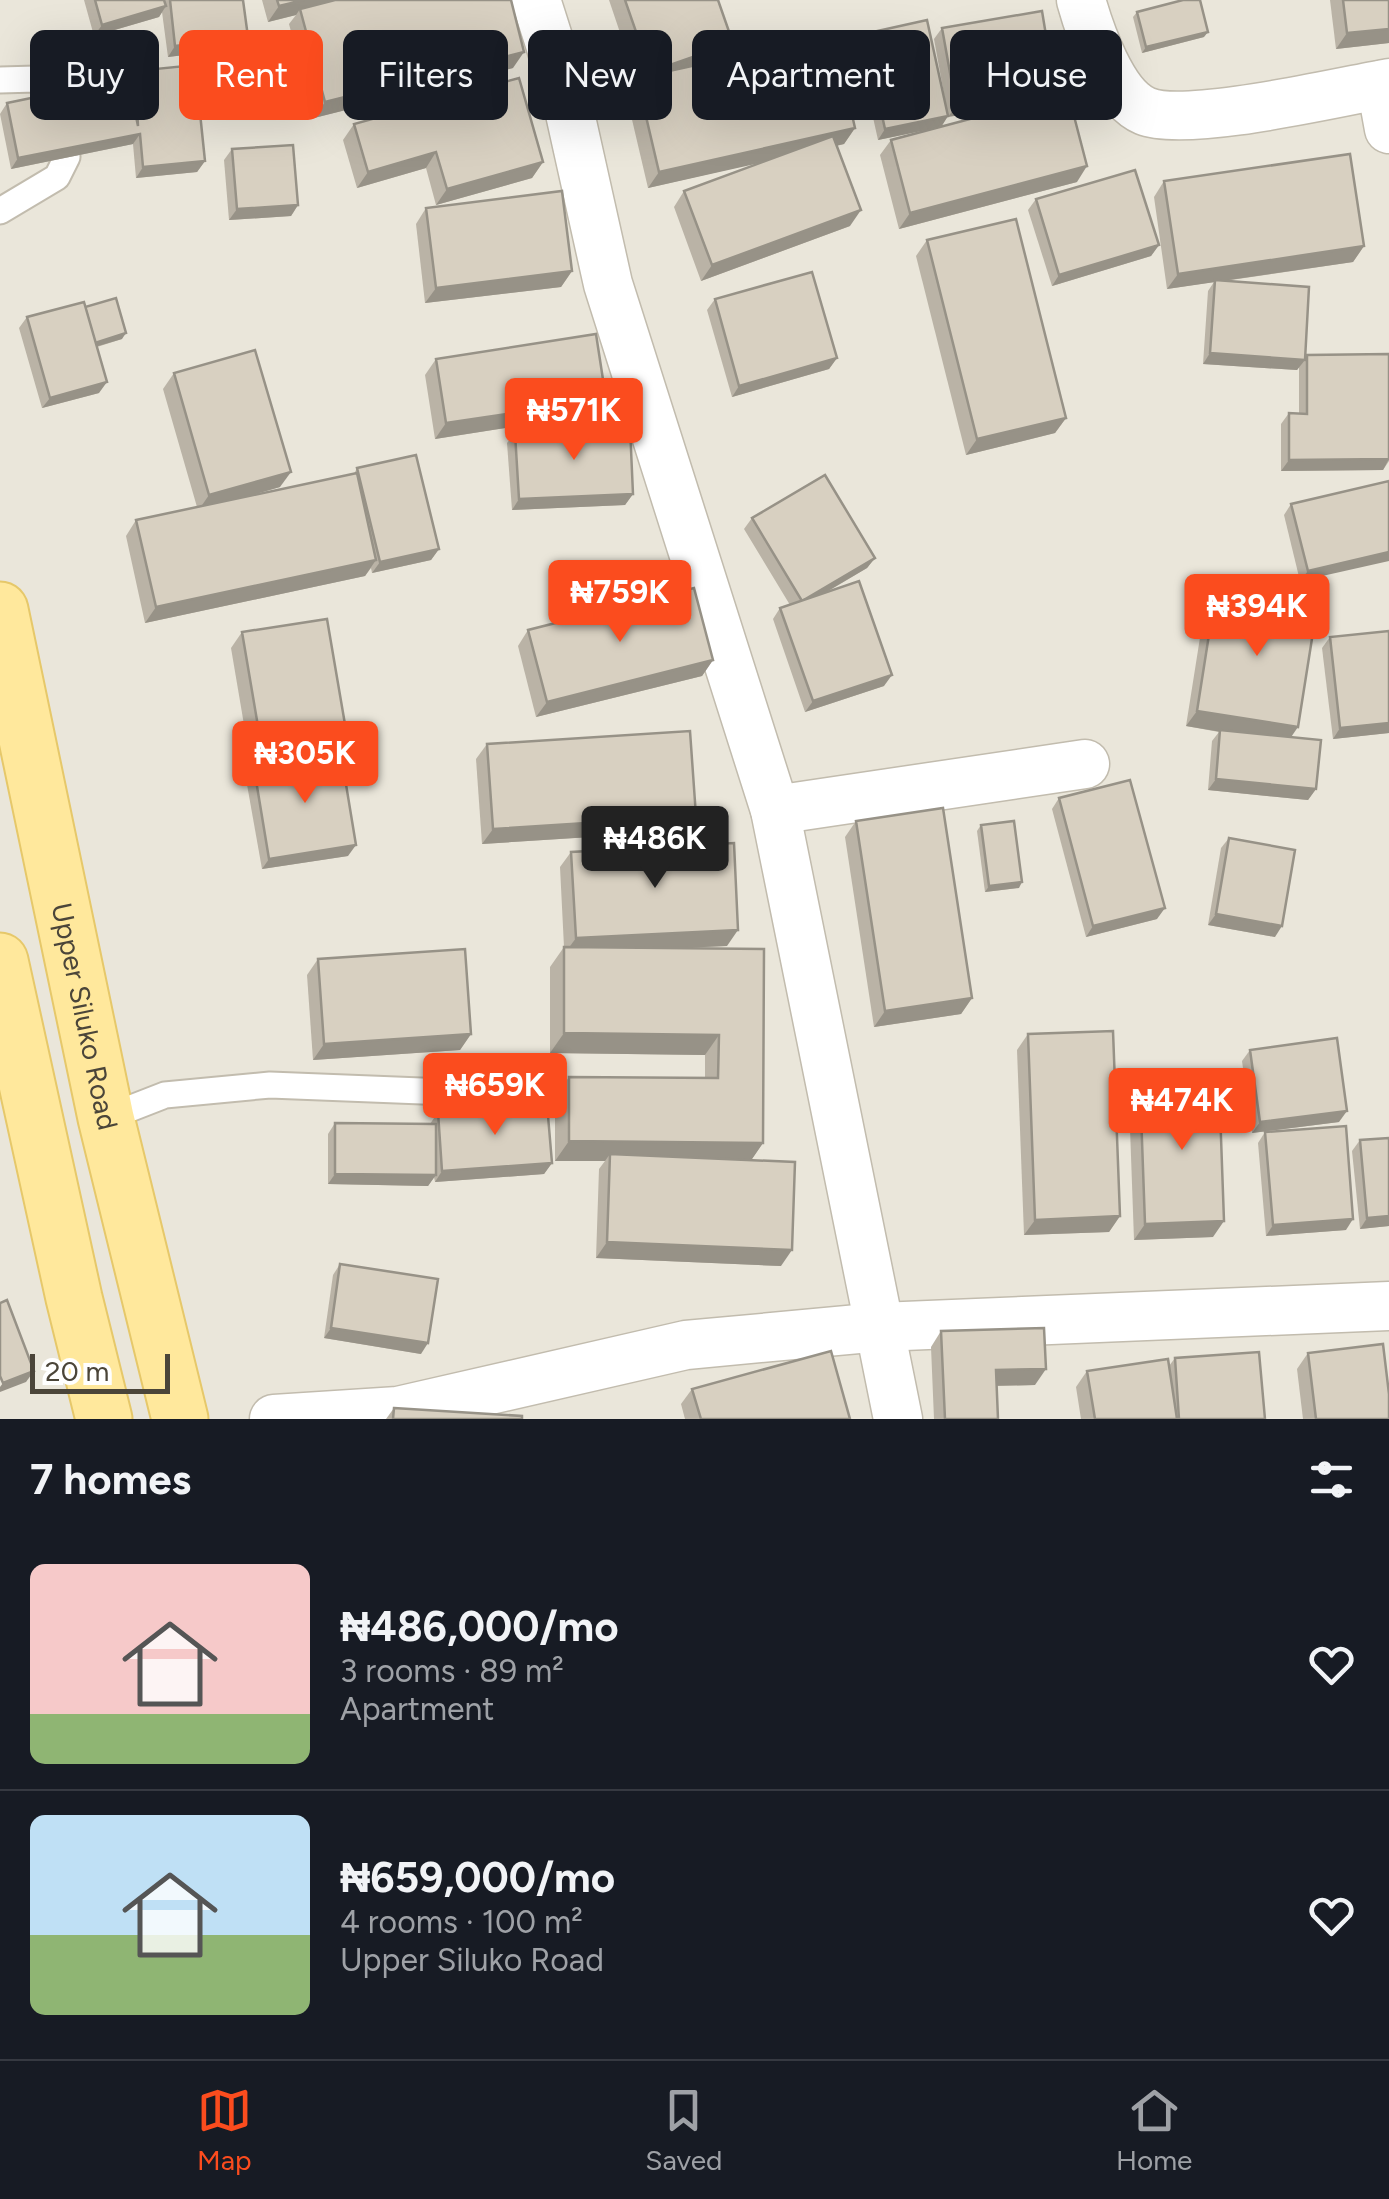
<!DOCTYPE html>
<html lang="en">
<head>
<meta charset="utf-8">
<style>
	body { margin:0; font-family:Figtree,sans-serif; background:#20242c; color:#f1f3f6; height:100vh; display:flex; flex-direction:column; font-size:38px; white-space:nowrap }
	* { box-sizing:border-box; margin:0 }
	p { font-size:32px; color:#9ea1a6 }
	.icon { flex:none; width:55px; height:55px; fill:none; stroke:currentColor; stroke-width:2; stroke-linecap:round; stroke-linejoin:round }
	.map { position:relative; height:1419px; overflow:hidden }
	.panel { display:flex; flex-direction:column; background:#171b24; flex:1 }
	.panel>* { flex:none }
	.hud { position:absolute; left:30px; top:30px; width:1330px; height:90px; display:flex; gap:20px }
	.scale { position:absolute; left:30px; bottom:25px; width:140px; box-sizing:border-box; padding-left:10px; border:5px solid #4b4539; border-top:0; font-size:28px; line-height:35px; white-space:nowrap; color:#4b4539; -webkit-text-stroke:8px #fff; paint-order:stroke }
	.price { position:absolute; translate:-50% -85px; padding:0 22px; border-radius:10px; background:#fb4c1e; color:#fff; font-size:32px; line-height:65px; filter:drop-shadow(0 2px 5px #0008) }
	.price::after { content:''; position:absolute; left:50%; top:60px; width:30px; height:22px; margin-left:-15px; background:inherit; clip-path:polygon(0 0,100% 0,50% 100%) }
	.price.on { background:#222; color:#fff }
	ul { padding:0; list-style:none }
	li { display:flex; align-items:center; gap:30px; height:250px; padding:0 30px }
	li+li { border-top:2px solid #363941 }
	li span { display:grid; place-items:center; flex:none; width:280px; height:200px; border-radius:15px; color:#555 }
	li>.icon { margin-inline-start:auto }
	span .icon { width:120px; height:120px; fill:#fffc; stroke-width:1 }
	li b { font-size:42px }
	h2 { display:flex; justify-content:space-between; align-items:center; height:120px; padding:0 30px; font-size:42px }
	.chip { padding:0 35px; border-radius:15px; background:#171b24; box-shadow:0 10px 40px #0002; font-size:35px; line-height:90px }
	.chip.on { background:#fb4c1e; color:#fff }
	.tab-bar { display:flex; justify-content:space-around; align-items:center; height:140px; border-top:2px solid #363941; background:#171b24; font-size:28px; color:#9ea1a6 }
	.tab-bar a { display:grid; justify-items:center; gap:5px }
	.tab-bar .on { color:#fb4c1e }
	.map>svg:first-child { display:block }
	.residential { fill:#eae6da }
	.lines { fill:none; stroke-linecap:round; stroke-linejoin:round }
	.service-casing { stroke:#c2bcae; stroke-width:29 }
	.minor-casing { stroke:#c2bcae; stroke-width:51 }
	.primary-casing { stroke:#e6c86a; stroke-width:59 }
	.service { stroke:#fff; stroke-width:25 }
	.minor { stroke:#fff; stroke-width:48 }
	.primary { stroke:#ffe89c; stroke-width:55 }
	.wall { fill:#bab3a6; fill-rule:evenodd }
	.shaded-wall { fill:#979287 }
	.building { fill:#d8d0c1; stroke:#979287; stroke-width:2.5 }
	.labels { text-anchor:middle; stroke-width:8; stroke-linejoin:round; paint-order:stroke }
	.street-label { font-size:28px; fill:#4b4539; stroke:#fff }
</style>
</head>
<body>
<div class="map">
<svg width="1389" height="1419" viewBox="0 0 1389 1419">
	<rect width="100%" height="100%" fill="#f6f4ec"/>
	<rect class="residential" x="0" y="0" width="1389" height="1419"/>
	<g class="lines">
		<defs>
			<g id="service">
				<path d="M 0,80 L 36,79 L 55,90 L 56,102"/>
				<path d="M 0,211 L 57,177 L 67,157"/>
				<path d="M 106,1118 L 165,1095 L 270,1085 L 522,1095"/>
			</g>
			<g id="minor">
				<path d="M 536,0 L 565,91 L 608,284 L 775,810 L 898,1419"/>
				<path d="M 1081,0 C 1090,32 1112,97 1145,111 C 1186,128 1339,92 1389,83"/>
				<path d="M 1381,85 L 1389,129"/>
				<path d="M 775,810 L 1085,764"/>
				<path d="M 274,1419 L 398,1411 L 686,1345 L 880,1327 L 1389,1306"/>
			</g>
			<g id="primary">
				<path id="s1" d="M 0,610 L 106,1118 L 180,1419"/>
				<path d="M 0,961 L 74,1298 L 104,1419"/>
			</g>
		</defs>
		<use href="#service" class="service-casing"/>
		<use href="#minor" class="minor-casing"/>
		<use href="#primary" class="primary-casing"/>
		<use href="#service" class="service"/>
		<use href="#minor" class="minor"/>
		<use href="#primary" class="primary"/>
	</g>
	<g class="wall">
		<path d="M 84,0 L 243,0 L 248,37 L 241,48 L 168,57 L 162,12 L 159,17 L 94,36 Z"/>
		<path d="M 262,0 L 511,0 L 513,68 L 314,118 L 289,24 L 296,15 L 268,22 Z"/>
		<path d="M 609,0 L 718,0 L 733,43 L 722,59 L 855,128 L 844,144 L 836,146 L 850,226 L 701,281 L 674,207 L 684,191 L 765,161 L 648,188 L 626,94 L 636,80 Z"/>
		<path d="M 1330,0 L 1389,0 L 1389,43 L 1336,49 Z"/>
		<path d="M 1137,12 L 1204,37 L 1142,53 L 1133,17 Z"/>
		<path d="M 942,28 L 1050,98 L 1077,182 L 899,229 L 880,155 L 891,140 L 939,127 L 878,140 L 857,45 L 864,34 L 946,105 L 934,39 ZM 1025,104 L 941,127 L 948,116 Z"/>
		<path d="M 135,71 L 205,161 L 197,172 L 136,178 L 133,144 L 11,169 L 0,114 L 7,103 L 128,80 Z"/>
		<path d="M 354,124 L 543,162 L 532,178 L 436,205 L 426,168 L 357,188 L 343,140 Z"/>
		<path d="M 232,149 L 298,205 L 291,216 L 229,220 L 224,160 Z"/>
		<path d="M 1164,181 L 1364,246 L 1353,262 L 1224,281 L 1305,357 L 1307,355 L 1389,354 L 1389,461 L 1383,470 L 1281,471 L 1281,424 L 1289,413 L 1299,414 L 1299,367 L 1297,370 L 1203,364 L 1208,291 L 1214,282 L 1167,289 L 1154,197 Z"/>
		<path d="M 1036,199 L 1159,245 L 1151,256 L 1052,286 L 1028,210 Z"/>
		<path d="M 426,208 L 572,271 L 561,287 L 425,303 L 416,224 Z"/>
		<path d="M 927,240 L 1066,418 L 1055,433 L 966,455 L 916,256 Z"/>
		<path d="M 715,299 L 837,358 L 829,369 L 732,397 L 707,310 Z"/>
		<path d="M 85,307 L 122,339 L 97,347 L 99,393 L 42,408 L 19,328 L 27,317 Z"/>
		<path d="M 436,359 L 606,399 L 595,414 L 435,439 L 425,375 Z"/>
		<path d="M 174,373 L 280,487 L 252,495 L 354,474 L 357,468 L 439,549 L 431,560 L 372,573 L 371,568 L 365,576 L 145,623 L 126,536 L 136,520 L 197,507 L 163,389 Z"/>
		<path d="M 515,433 L 633,494 L 625,505 L 512,510 L 507,443 Z"/>
		<path d="M 1389,481 L 1300,581 L 1284,515 L 1291,504 Z"/>
		<path d="M 752,518 L 875,558 L 867,568 L 825,593 L 884,686 L 805,712 L 773,619 L 780,608 L 790,605 L 744,529 Z"/>
		<path d="M 1216,590 L 1291,737 L 1316,789 L 1308,800 L 1208,790 L 1212,741 L 1219,732 L 1186,726 L 1205,606 Z"/>
		<path d="M 528,630 L 713,660 L 702,676 L 536,717 L 518,646 Z"/>
		<path d="M 242,632 L 347,736 L 336,751 L 251,766 L 231,648 Z"/>
		<path d="M 1330,637 L 1389,733 L 1333,739 L 1322,648 Z"/>
		<path d="M 487,744 L 685,831 L 482,844 L 476,759 Z"/>
		<path d="M 254,768 L 348,856 L 262,869 L 246,779 Z"/>
		<path d="M 1059,798 L 1157,919 L 1086,937 L 1052,809 Z"/>
		<path d="M 856,821 L 972,998 L 961,1014 L 874,1027 L 845,837 Z"/>
		<path d="M 981,825 L 1019,888 L 985,892 L 977,831 Z"/>
		<path d="M 1229,838 L 1275,937 L 1208,925 L 1221,848 Z"/>
		<path d="M 571,852 L 727,946 L 675,948 L 764,949 L 763,1143 L 751,1160 L 781,1266 L 596,1258 L 599,1169 L 605,1161 L 555,1161 L 555,1097 L 569,1077 L 705,1078 L 705,1055 L 550,1053 L 550,967 L 564,947 L 560,867 Z"/>
		<path d="M 318,959 L 471,1034 L 460,1050 L 313,1060 L 307,975 Z"/>
		<path d="M 1028,1034 L 1120,1216 L 1109,1232 L 1024,1235 L 1017,1050 Z"/>
		<path d="M 1250,1050 L 1339,1122 L 1252,1133 L 1242,1061 Z"/>
		<path d="M 1140,1085 L 1213,1237 L 1134,1240 L 1129,1100 Z"/>
		<path d="M 438,1112 L 552,1163 L 544,1174 L 435,1182 L 434,1177 L 428,1186 L 328,1184 L 328,1134 L 335,1123 L 430,1124 Z"/>
		<path d="M 1265,1132 L 1346,1230 L 1266,1236 L 1258,1143 Z"/>
		<path d="M 1389,1138 L 1389,1226 L 1360,1229 L 1352,1151 L 1360,1140 Z"/>
		<path d="M 340,1264 L 421,1354 L 324,1338 L 333,1275 Z"/>
		<path d="M 941,1331 L 1035,1385 L 996,1386 L 998,1419 L 934,1419 L 931,1347 Z"/>
		<path d="M 1308,1353 L 1389,1419 L 1303,1419 L 1297,1369 Z"/>
		<path d="M 1175,1358 L 1265,1419 L 1081,1419 L 1076,1387 L 1087,1371 L 1169,1366 Z"/>
		<path d="M 692,1389 L 850,1419 L 685,1419 L 681,1404 Z"/>
		<path d="M 394,1408 L 522,1419 L 386,1419 Z"/>
	</g>
	<g class="shaded-wall">
		<path d="M 304,0 L 358,0 L 300,9 L 296,15 L 268,22 L 279,6 Z"/>
		<path d="M 166,6 L 159,17 L 94,36 L 102,25 Z"/>
		<path d="M 1389,29 L 1389,43 L 1336,49 L 1347,33 Z"/>
		<path d="M 1208,32 L 1204,37 L 1142,53 L 1146,47 Z"/>
		<path d="M 248,37 L 241,48 L 168,57 L 175,46 Z"/>
		<path d="M 733,43 L 722,59 L 639,88 L 650,72 Z"/>
		<path d="M 524,52 L 513,68 L 314,118 L 325,102 Z"/>
		<path d="M 1055,90 L 1048,101 L 948,117 L 956,106 Z"/>
		<path d="M 948,116 L 941,127 L 878,140 L 885,129 Z"/>
		<path d="M 855,128 L 844,144 L 648,188 L 659,172 Z"/>
		<path d="M 140,134 L 133,144 L 11,169 L 18,158 Z"/>
		<path d="M 436,152 L 426,168 L 357,188 L 368,172 Z"/>
		<path d="M 205,161 L 197,172 L 136,178 L 143,167 Z"/>
		<path d="M 543,162 L 532,178 L 436,205 L 447,189 Z"/>
		<path d="M 1087,166 L 1077,182 L 899,229 L 910,213 Z"/>
		<path d="M 298,205 L 291,216 L 229,220 L 237,209 Z"/>
		<path d="M 861,210 L 850,226 L 701,281 L 712,265 Z"/>
		<path d="M 1159,245 L 1151,256 L 1052,286 L 1059,275 Z"/>
		<path d="M 1364,246 L 1353,262 L 1167,289 L 1178,274 Z"/>
		<path d="M 572,271 L 561,287 L 425,303 L 436,288 Z"/>
		<path d="M 126,333 L 122,339 L 88,349 L 91,344 Z"/>
		<path d="M 1210,353 L 1305,360 L 1297,370 L 1203,364 Z"/>
		<path d="M 837,358 L 829,369 L 732,397 L 739,386 Z"/>
		<path d="M 107,382 L 99,393 L 42,408 L 50,398 Z"/>
		<path d="M 606,399 L 595,414 L 435,439 L 446,423 Z"/>
		<path d="M 1066,418 L 1055,433 L 966,455 L 977,439 Z"/>
		<path d="M 1389,459 L 1383,470 L 1281,471 L 1289,460 Z"/>
		<path d="M 291,472 L 280,487 L 198,511 L 209,495 Z"/>
		<path d="M 633,494 L 625,505 L 512,510 L 519,499 Z"/>
		<path d="M 439,549 L 431,560 L 372,573 L 380,562 Z"/>
		<path d="M 1389,552 L 1389,561 L 1300,581 L 1308,571 Z"/>
		<path d="M 875,558 L 867,568 L 794,611 L 802,601 Z"/>
		<path d="M 376,560 L 365,576 L 145,623 L 156,607 Z"/>
		<path d="M 713,660 L 702,676 L 536,717 L 547,702 Z"/>
		<path d="M 892,675 L 884,686 L 805,712 L 813,701 Z"/>
		<path d="M 1197,711 L 1298,727 L 1287,743 L 1186,726 Z"/>
		<path d="M 1389,723 L 1389,733 L 1333,739 L 1340,728 Z"/>
		<path d="M 347,736 L 336,751 L 251,766 L 262,750 Z"/>
		<path d="M 1216,779 L 1316,789 L 1308,800 L 1208,790 Z"/>
		<path d="M 696,816 L 685,831 L 482,844 L 493,829 Z"/>
		<path d="M 356,845 L 348,856 L 262,869 L 269,859 Z"/>
		<path d="M 1022,882 L 1019,888 L 985,892 L 989,886 Z"/>
		<path d="M 1165,908 L 1157,919 L 1086,937 L 1093,926 Z"/>
		<path d="M 1216,914 L 1282,926 L 1275,937 L 1208,925 Z"/>
		<path d="M 738,930 L 727,946 L 565,953 L 576,938 Z"/>
		<path d="M 972,998 L 961,1014 L 874,1027 L 885,1011 Z"/>
		<path d="M 564,1033 L 719,1035 L 705,1055 L 550,1053 Z"/>
		<path d="M 471,1034 L 460,1050 L 313,1060 L 324,1044 Z"/>
		<path d="M 1347,1111 L 1339,1122 L 1252,1133 L 1260,1122 Z"/>
		<path d="M 569,1141 L 763,1143 L 750,1162 L 610,1154 L 605,1161 L 555,1161 Z"/>
		<path d="M 552,1163 L 544,1174 L 435,1182 L 442,1171 Z"/>
		<path d="M 335,1174 L 436,1175 L 428,1186 L 328,1184 Z"/>
		<path d="M 1120,1216 L 1109,1232 L 1024,1235 L 1035,1220 Z"/>
		<path d="M 1389,1216 L 1389,1226 L 1360,1229 L 1367,1218 Z"/>
		<path d="M 1353,1219 L 1346,1230 L 1266,1236 L 1273,1225 Z"/>
		<path d="M 1224,1221 L 1213,1237 L 1134,1240 L 1145,1224 Z"/>
		<path d="M 607,1242 L 792,1250 L 781,1266 L 596,1258 Z"/>
		<path d="M 331,1328 L 428,1343 L 421,1354 L 324,1338 Z"/>
		<path d="M 1046,1369 L 1035,1385 L 985,1386 L 996,1370 Z"/>
		<path d="M 34,1371 L 26,1382 L 0,1392 L 0,1387 L 3,1383 Z"/>
	</g>
	<g class="building">
		<path d="M 95,0 L 164,0 L 166,6 L 102,25 Z"/>
		<path d="M 170,0 L 243,0 L 248,37 L 175,46 Z"/>
		<path d="M 277,0 L 304,0 L 279,6 Z"/>
		<path d="M 335,0 L 511,0 L 524,52 L 325,102 L 300,9 Z"/>
		<path d="M 625,0 L 718,0 L 733,43 L 650,72 Z"/>
		<path d="M 1183,0 L 1200,0 L 1208,32 L 1146,47 L 1137,12 Z"/>
		<path d="M 1343,0 L 1389,0 L 1389,29 L 1347,33 Z"/>
		<path d="M 1042,11 L 1055,90 L 956,106 L 942,28 Z"/>
		<path d="M 927,20 L 948,116 L 885,129 L 864,34 Z"/>
		<path d="M 834,35 L 855,128 L 659,172 L 637,78 Z"/>
		<path d="M 195,65 L 205,161 L 143,167 L 140,134 L 18,158 L 7,103 L 128,78 L 138,126 L 135,71 Z"/>
		<path d="M 519,78 L 543,162 L 447,189 L 436,152 L 368,172 L 354,124 Z"/>
		<path d="M 1068,93 L 1087,166 L 910,213 L 891,140 Z"/>
		<path d="M 833,136 L 861,210 L 712,265 L 684,191 Z"/>
		<path d="M 293,145 L 298,205 L 237,209 L 232,149 Z"/>
		<path d="M 1350,154 L 1364,246 L 1178,274 L 1164,181 Z"/>
		<path d="M 1135,170 L 1159,245 L 1059,275 L 1036,199 Z"/>
		<path d="M 562,191 L 572,271 L 436,288 L 426,208 Z"/>
		<path d="M 1016,219 L 1066,418 L 977,439 L 927,240 Z"/>
		<path d="M 812,272 L 837,358 L 739,386 L 715,299 Z"/>
		<path d="M 1215,280 L 1309,287 L 1305,360 L 1210,353 Z"/>
		<path d="M 116,298 L 126,333 L 95,343 L 85,307 Z"/>
		<path d="M 84,302 L 107,382 L 50,398 L 27,317 Z"/>
		<path d="M 596,334 L 606,399 L 446,423 L 436,359 Z"/>
		<path d="M 255,350 L 291,472 L 209,495 L 174,373 Z"/>
		<path d="M 1389,354 L 1389,459 L 1289,460 L 1289,413 L 1307,414 L 1307,355 Z"/>
		<path d="M 630,427 L 633,494 L 519,499 L 515,433 Z"/>
		<path d="M 416,455 L 439,549 L 380,562 L 357,468 Z"/>
		<path d="M 357,473 L 376,560 L 156,607 L 136,520 Z"/>
		<path d="M 825,475 L 875,558 L 802,601 L 752,518 Z"/>
		<path d="M 1389,481 L 1389,552 L 1308,571 L 1291,504 Z"/>
		<path d="M 859,581 L 892,675 L 813,701 L 780,608 Z"/>
		<path d="M 694,588 L 713,660 L 547,702 L 528,630 Z"/>
		<path d="M 1216,590 L 1317,607 L 1298,727 L 1197,711 Z"/>
		<path d="M 327,619 L 347,736 L 262,750 L 242,632 Z"/>
		<path d="M 1389,631 L 1389,723 L 1340,728 L 1330,637 Z"/>
		<path d="M 1220,730 L 1321,740 L 1316,789 L 1216,779 Z"/>
		<path d="M 690,731 L 696,816 L 493,829 L 487,744 Z"/>
		<path d="M 341,754 L 356,845 L 269,859 L 254,768 Z"/>
		<path d="M 1130,780 L 1165,908 L 1093,926 L 1059,798 Z"/>
		<path d="M 943,808 L 972,998 L 885,1011 L 856,821 Z"/>
		<path d="M 1014,821 L 1022,882 L 989,886 L 981,825 Z"/>
		<path d="M 1229,838 L 1295,850 L 1282,926 L 1216,914 Z"/>
		<path d="M 734,843 L 738,930 L 576,938 L 571,852 Z"/>
		<path d="M 564,947 L 764,949 L 763,1143 L 569,1141 L 569,1077 L 718,1078 L 719,1035 L 564,1033 Z"/>
		<path d="M 465,949 L 471,1034 L 324,1044 L 318,959 Z"/>
		<path d="M 1113,1031 L 1120,1216 L 1035,1220 L 1028,1034 Z"/>
		<path d="M 1337,1038 L 1347,1111 L 1260,1122 L 1250,1050 Z"/>
		<path d="M 1219,1082 L 1224,1221 L 1145,1224 L 1140,1085 Z"/>
		<path d="M 547,1104 L 552,1163 L 442,1171 L 438,1112 Z"/>
		<path d="M 335,1123 L 436,1124 L 436,1175 L 335,1174 Z"/>
		<path d="M 1346,1126 L 1353,1219 L 1273,1225 L 1265,1132 Z"/>
		<path d="M 1389,1138 L 1389,1216 L 1367,1218 L 1360,1140 Z"/>
		<path d="M 610,1154 L 795,1162 L 792,1250 L 607,1242 Z"/>
		<path d="M 340,1264 L 438,1279 L 428,1343 L 331,1328 Z"/>
		<path d="M 7,1300 L 34,1371 L 3,1383 L 0,1376 L 0,1303 Z"/>
		<path d="M 1044,1328 L 1046,1369 L 996,1370 L 998,1419 L 945,1419 L 941,1331 Z"/>
		<path d="M 1383,1344 L 1389,1394 L 1389,1419 L 1316,1419 L 1308,1353 Z"/>
		<path d="M 831,1351 L 850,1419 L 701,1419 L 692,1389 Z"/>
		<path d="M 1259,1352 L 1265,1419 L 1179,1419 L 1175,1358 Z"/>
		<path d="M 1168,1359 L 1177,1419 L 1095,1419 L 1087,1371 Z"/>
		<path d="M 394,1408 L 522,1416 L 522,1419 L 393,1419 Z"/>
	</g>
	<g class="labels">
		<g class="street-label">
			<text dy="10" stroke="none"><textPath href="#s1" startOffset="415">Upper Siluko Road</textPath></text>
		</g>
	</g>
</svg>
<div class="scale">20 m</div>
<b class="price" style="left:574px;top:463px">₦571K</b>
<b class="price" style="left:620px;top:645px">₦759K</b>
<b class="price" style="left:1257px;top:659px">₦394K</b>
<b class="price" style="left:305px;top:806px">₦305K</b>
<b class="price on" style="left:655px;top:891px">₦486K</b>
<b class="price" style="left:495px;top:1138px">₦659K</b>
<b class="price" style="left:1182px;top:1153px">₦474K</b>
<div class="hud">
<a class="chip">Buy</a>
<a class="chip on">Rent</a>
<a class="chip">Filters</a>
<a class="chip">New</a>
<a class="chip">Apartment</a>
<a class="chip">House</a>
</div>
</div>
<section class="panel">
<h2>7 homes<svg class="icon" aria-label="filters" viewBox="0 0 24 24"><path d="M4 7h16M4 17h16"/><circle cx="9" cy="7" r="2"/><circle cx="15" cy="17" r="2"/></svg></h2>
<ul>
<li><span style="background:linear-gradient(#f6c9c9 75%,#8fb573 0)"><svg class="icon" aria-label="home" viewBox="0 0 24 24"><path d="M3 11l9-7 9 7M6 9v11h12V9"/></svg></span><div><b>₦486,000/mo</b><p>3 rooms · 89 m²</p><p>Apartment</p></div><svg class="icon" aria-label="heart" viewBox="0 0 24 24"><path d="M12 20l-8-8c-3-5 5-10 8-4 3-6 11-1 8 4z"/></svg></li>
<li><span style="background:linear-gradient(#bfe0f5 60%,#8fb573 0)"><svg class="icon" aria-label="home" viewBox="0 0 24 24"><path d="M3 11l9-7 9 7M6 9v11h12V9"/></svg></span><div><b>₦659,000/mo</b><p>4 rooms · 100 m²</p><p>Upper Siluko Road</p></div><svg class="icon" aria-label="heart" viewBox="0 0 24 24"><path d="M12 20l-8-8c-3-5 5-10 8-4 3-6 11-1 8 4z"/></svg></li>
</ul>
</section>
<nav class="tab-bar">
<a class="on"><svg class="icon" aria-label="map" viewBox="0 0 24 24"><path d="M3 6l6-2 6 2 6-2v14l-6 2-6-2-6 2zM9 4v14M15 6v14"/></svg>Map</a>
<a><svg class="icon" aria-label="saved" viewBox="0 0 24 24"><path d="M7 4h10v16l-5-4-5 4z"/></svg>Saved</a>
<a><svg class="icon" aria-label="home" viewBox="0 0 24 24"><path d="M3 11l9-7 9 7M6 9v11h12V9"/></svg>Home</a>
</nav>
</body>
</html>
